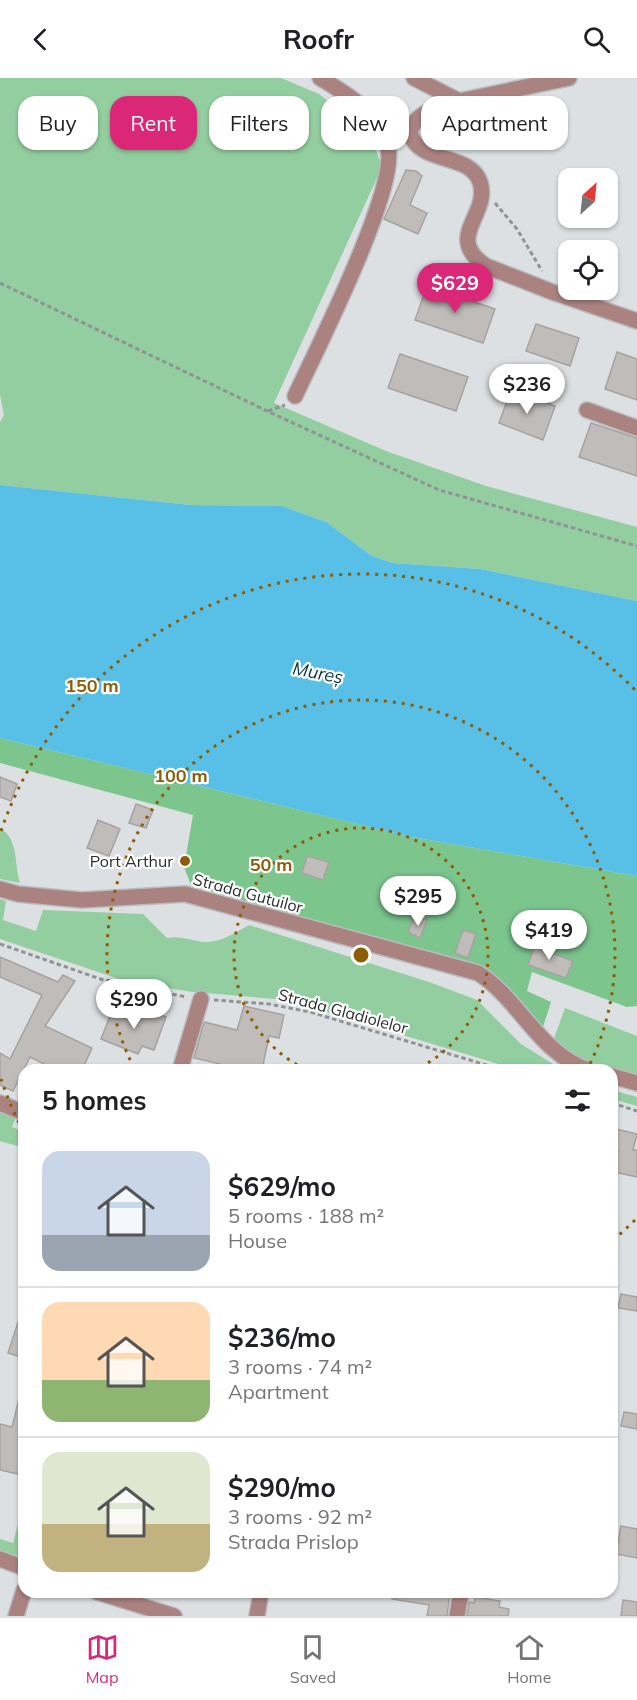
<!DOCTYPE html>
<html lang="en">
<head>
<meta charset="utf-8">
<style>
	body { margin:0; font-family:Mulish,sans-serif; background:#f2f2f2; color:#202124; height:100vh; display:flex; flex-direction:column; font-size:22px; white-space:nowrap }
	* { box-sizing:border-box; margin:0 }
	p { font-size:20px; color:#757577 }
	.icon { flex:none; width:33px; height:33px; fill:none; stroke:currentColor; stroke-width:2; stroke-linecap:round; stroke-linejoin:round }
	.map { position:relative; flex:1; overflow:hidden }
	.details { position:absolute; left:18px; top:986px; width:600px; height:534px; display:flex; flex-direction:column; background:#fff; border-radius:18px; box-shadow:0 2px 4px #0004 }
	.details>* { flex:none }
	.banner { position:absolute; left:18px; top:18px; width:602px; height:54px; display:flex; gap:12px }
	.needle { width:39px; rotate:27deg }
	.fabs { position:absolute; left:558px; top:90px; display:grid; gap:12px }
	.fabs a { display:grid; place-items:center; width:60px; height:60px; border-radius:12px; background:#fff; box-shadow:0 2px 4px #0004; font-size:30px }
	.price { position:absolute; translate:-50% -51px; padding:0 14px; border-radius:21px; background:#fff; color:#222; font-size:20px; line-height:39px; filter:drop-shadow(0 2px 3px #0008) }
	.price::after { content:''; position:absolute; left:50%; top:36px; width:18px; height:14px; margin-left:-9px; background:inherit; clip-path:polygon(0 0,100% 0,50% 100%) }
	.price.current { background:#db2777; color:#fff }
	ul { padding:0; list-style:none }
	li { display:flex; align-items:center; gap:18px; height:150px; padding:0 24px }
	li+li { border-top:2px solid #e0e0e0 }
	li span { display:grid; place-items:center; flex:none; width:168px; height:120px; border-radius:18px; color:#555 }
	li>.icon { margin-inline-start:auto }
	span .icon { width:72px; height:72px; fill:#fffc; stroke-width:1 }
	li b { font-size:26px }
	h2 { display:flex; justify-content:space-between; align-items:center; height:72px; padding:0 24px; font-size:26px }
	.pill { padding:0 21px; border-radius:18px; background:#fff; box-shadow:0 2px 4px #0004; font-size:21px; line-height:54px }
	.pill.current { background:#db2777; color:#fff }
	header { display:flex; justify-content:space-between; align-items:center; height:78px; padding:0 24px; background:#fff; font-size:27px; font-weight:700 }
	.menu { display:flex; justify-content:space-around; align-items:center; height:84px; border-top:2px solid #e0e0e0; background:#fff; font-size:16px; color:#757577 }
	.menu a { display:grid; justify-items:center; gap:3px }
	.menu .current { color:#db2777 }
	.map>svg:first-child { display:block }
	.green { fill:#92ce9f }
	.forest { fill:#7cc68e }
	.water { fill:#58c0e6 }
	.building { fill:#c0bcba; stroke:#a6a2a0; stroke-width:1.5 }
	.lines { fill:none; stroke-linecap:round; stroke-linejoin:round }
	.minor-casing { stroke:#b9bcbf; stroke-width:18 }
	.path { stroke:#909395; stroke-width:3; stroke-dasharray:4.5 3; stroke-linecap:butt }
	.minor { stroke:#aa8280; stroke-width:15 }
	.ring { fill:none; stroke:#8d5c06; stroke-width:3; stroke-dasharray:3 6 }
	.poi-dot { fill:#8d5c06; stroke:#fff; stroke-width:2 }
	.labels { text-anchor:middle; stroke-width:4.5; stroke-linejoin:round; paint-order:stroke }
	.poi-label { font-size:16px; fill:#2a2c2d; stroke:#fff; text-anchor:end }
	.street-label { font-size:16px; fill:#2a2c2d; stroke:#fff }
	.water-label { font-size:18px; font-style:italic; fill:#033544; stroke:#fff }
	.centre { fill:#8d5c06; stroke:#fff; stroke-width:3 }
	.ring-label { font-size:18px; text-anchor:middle; font-weight:bold; fill:#8d5c06; stroke:#fff; stroke-width:4.5; stroke-linejoin:round; paint-order:stroke }
</style>
</head>
<body>
<header><svg class="icon" aria-label="back" viewBox="0 0 24 24"><path d="M15 5l-7 7 7 7"/></svg>Roofr<svg class="icon" aria-label="search" viewBox="0 0 24 24"><circle cx="10" cy="10" r="6"/><path d="M15 15l6 6"/></svg></header>
<div class="map">
<svg width="637" height="1538" viewBox="0 0 637 1538">
	<rect width="100%" height="100%" fill="#dde0e3"/>
	<g class="green">
		<path d="M 0,0 L 281,0 L 319,16 L 371,58 L 382,89 L 274,325 L 386,373 L 486,408 L 637,449 L 637,523 L 480,491 L 393,485 L 372,478 L 326,444 L 282,428 L 191,427 L 0,407 L 0,344 L 4,337 L 0,317 Z"/>
		<path d="M 0,750 C 19,761 14,786 20,805 L 0,801 Z"/>
		<path d="M 0,821 L 6,823 L 3,842 L 36,853 L 43,832 L 143,836 L 167,860 C 181,857 191,863 205,864 C 221,865 236,854 249,847 L 432,905 L 477,922 L 521,966 L 561,991 L 515,991 L 287,922 L 193,914 L 128,904 L 0,861 Z"/>
		<path d="M 565,930 L 637,958 L 637,1002 L 612,992 L 595,990 L 552,966 Z"/>
		<path d="M 612,1012 L 637,1019 L 637,1028 L 612,1021 Z"/>
		<path d="M 0,1032 L 16,1039 L 12,1049 L 24,1054 L 24,1070 L 0,1063 Z"/>
		<path d="M 24,1424 L 24,1473 L 20,1478 L 0,1474 L 0,1461 L 13,1465 Z"/>
	</g>
	<path class="forest" d="M 0,660 L 412,759 L 637,798 L 637,928 L 627,929 L 532,894 L 527,913 L 551,924 L 542,952 L 504,906 L 476,890 L 191,807 L 184,789 L 193,737 L 0,685 Z"/>
	<path class="water" d="M 0,407 L 191,427 L 282,428 L 326,444 L 372,478 L 393,485 L 480,491 L 637,523 L 637,798 L 412,759 L 0,660 Z"/>
	<g class="building">
		<path d="M 406,92 L 416,93 L 422,98 L 410,127 L 427,135 L 418,156 L 384,141 Z"/>
		<path d="M 427,208 L 495,231 L 483,265 L 415,242 Z"/>
		<path d="M 536,246 L 579,260 L 570,288 L 526,273 Z"/>
		<path d="M 617,274 L 637,281 L 637,322 L 605,311 Z"/>
		<path d="M 400,276 L 468,299 L 456,333 L 388,310 Z"/>
		<path d="M 511,312 L 555,328 L 543,362 L 499,345 Z"/>
		<path d="M 591,345 L 637,360 L 637,398 L 579,379 Z"/>
		<path d="M 0,699 L 17,706 L 11,723 L 0,719 Z"/>
		<path d="M 136,726 L 153,732 L 146,750 L 129,745 Z"/>
		<path d="M 98,742 L 120,751 L 109,778 L 87,770 Z"/>
		<path d="M 307,778 L 329,784 L 323,802 L 302,795 Z"/>
		<path d="M 415,838 L 427,842 L 420,860 L 408,854 Z"/>
		<path d="M 463,852 L 476,856 L 468,880 L 455,875 Z"/>
		<path d="M 536,864 L 549,868 L 547,873 L 573,883 L 566,900 L 528,887 Z"/>
		<path d="M 0,879 L 58,904 L 63,897 L 75,903 L 45,948 L 92,970 L 82,992 L 56,992 L 30,979 L 13,1013 L 0,1007 L 0,975 L 10,981 L 42,917 L 0,899 Z"/>
		<path d="M 114,928 L 142,939 L 145,931 L 166,939 L 154,972 L 142,968 L 138,976 L 101,961 Z"/>
		<path d="M 244,928 L 284,937 L 279,960 L 269,958 L 262,992 L 219,992 L 220,986 L 194,980 L 204,944 L 237,952 Z"/>
		<path d="M 612,1050 L 637,1056 L 633,1072 L 637,1072 L 637,1099 L 614,1094 L 618,1073 L 612,1072 Z"/>
		<path d="M 621,1216 L 637,1219 L 637,1233 L 618,1230 Z"/>
		<path d="M 21,1235 L 24,1236 L 24,1280 L 8,1275 Z"/>
		<path d="M 19,1321 L 24,1322 L 24,1373 L 18,1396 L 0,1392 L 0,1346 L 12,1349 Z"/>
		<path d="M 624,1334 L 637,1336 L 637,1351 L 621,1348 Z"/>
		<path d="M 621,1448 L 637,1451 L 637,1480 L 616,1476 Z"/>
		<path d="M 393,1514 L 450,1514 L 447,1538 L 427,1538 L 429,1527 L 392,1521 Z"/>
		<path d="M 475,1519 L 500,1523 L 499,1529 L 509,1531 L 508,1538 L 467,1538 L 469,1524 L 474,1525 Z"/>
		<path d="M 623,1522 L 637,1524 L 637,1538 L 621,1538 Z"/>
	</g>
	<g class="lines">
		<defs>
			<g id="minor">
				<path d="M 414,0 L 459,23 C 440,30 414,33 410,55 C 419,87 470,74 480,104 C 491,137 443,159 486,188 L 555,215 L 637,243"/>
				<path d="M 459,23 L 569,0"/>
				<path d="M 295,318 C 316,273 398,111 388,70 C 379,35 349,17 320,0"/>
				<path d="M 587,332 L 637,350"/>
				<path d="M 0,811 L 18,816 L 82,822 L 185,816 L 478,895 C 520,922 538,974 588,992"/>
				<path d="M 180,992 L 201,921"/>
				<path d="M 612,998 L 637,1005"/>
				<path d="M 0,1025 L 24,1035"/>
				<path d="M 0,1481 L 24,1490"/>
				<path d="M 97,1514 L 174,1538"/>
				<path d="M 16,1538 L 24,1512"/>
				<path d="M 257,1538 L 261,1514"/>
				<path d="M 457,1538 L 461,1514"/>
			</g>
		</defs>
		<use href="#minor" class="minor-casing"/>
		<g class="path">
			<path d="M 495,125 L 517,151 L 542,193"/>
			<path d="M 0,205 L 267,333 L 439,412 L 637,468"/>
			<path d="M 268,333 L 285,327"/>
			<path d="M 0,866 L 112,905 L 187,919"/>
			<path d="M 214,922 L 269,926 L 310,934 L 503,992"/>
			<path d="M 612,1025 L 637,1033"/>
		</g>
		<use href="#minor" class="minor"/>
	</g>
	<g class="ring">
		<path d="M305 991A127 127 0 1 1 417 991"/>
		<path d="M134 990A254 254 0 1 1 588 990"/>
		<path d="M635 1142A381 381 0 0 1 613 1162M23 1053A381 381 0 0 1 1 1001M1 753A381 381 0 0 1 635 612"/>
	</g>
	<circle class="poi-dot" cx="185" cy="783" r="6"/>
	<g class="labels">
		<g class="poi-label">
			<text x="173" y="789">Port Arthur</text>
		</g>
		<g class="street-label">
			<text transform="translate(248 815) rotate(15)" y="6">Strada Gutuilor</text>
			<text transform="translate(343 933) rotate(15)" y="6">Strada Gladiolelor</text>
		</g>
		<g class="water-label">
			<text transform="translate(318 595) rotate(11)" y="6">Mureș</text>
		</g>
	</g>
	<circle cx="361" cy="877" r="9" class="centre"/>
	<g class="ring-label">
		<text x="92" y="614">150 m</text>
		<text x="181" y="704">100 m</text>
		<text x="271" y="793">50 m</text>
	</g>
</svg>
<div class="fabs">
<a><svg class="needle" viewBox="-14 -14 28 28"><path d="M0-13l5 13h-10z" fill="#e53935"/><path d="M0 13l5-13h-10z" fill="#757577"/></svg></a>
<a><svg class="icon" aria-label="locate" viewBox="0 0 24 24"><circle cx="12" cy="12" r="6"/><path d="M12 2v4M12 18v4M2 12h4M18 12h4"/></svg></a>
</div>
<b class="price current" style="left:455px;top:236px">$629</b>
<b class="price" style="left:527px;top:337px">$236</b>
<b class="price" style="left:418px;top:849px">$295</b>
<b class="price" style="left:549px;top:883px">$419</b>
<b class="price" style="left:134px;top:952px">$290</b>
<div class="banner">
<a class="pill">Buy</a>
<a class="pill current">Rent</a>
<a class="pill">Filters</a>
<a class="pill">New</a>
<a class="pill">Apartment</a>
</div>
<section class="details">
<h2>5 homes<svg class="icon" aria-label="filters" viewBox="0 0 24 24"><path d="M4 7h16M4 17h16"/><circle cx="9" cy="7" r="2"/><circle cx="15" cy="17" r="2"/></svg></h2>
<ul>
<li><span style="background:linear-gradient(#c9d6e8 70%,#9aa5b1 0)"><svg class="icon" aria-label="home" viewBox="0 0 24 24"><path d="M3 11l9-7 9 7M6 9v11h12V9"/></svg></span><div><b>$629/mo</b><p>5 rooms · 188 m²</p><p>House</p></div></li>
<li><span style="background:linear-gradient(#ffd9b3 65%,#8fb573 0)"><svg class="icon" aria-label="home" viewBox="0 0 24 24"><path d="M3 11l9-7 9 7M6 9v11h12V9"/></svg></span><div><b>$236/mo</b><p>3 rooms · 74 m²</p><p>Apartment</p></div></li>
<li><span style="background:linear-gradient(#dfe7d0 60%,#c2b280 0)"><svg class="icon" aria-label="home" viewBox="0 0 24 24"><path d="M3 11l9-7 9 7M6 9v11h12V9"/></svg></span><div><b>$290/mo</b><p>3 rooms · 92 m²</p><p>Strada Prislop</p></div></li>
</ul>
</section>
</div>
<nav class="menu">
<a class="current"><svg class="icon" aria-label="map" viewBox="0 0 24 24"><path d="M3 6l6-2 6 2 6-2v14l-6 2-6-2-6 2zM9 4v14M15 6v14"/></svg>Map</a>
<a><svg class="icon" aria-label="saved" viewBox="0 0 24 24"><path d="M7 4h10v16l-5-4-5 4z"/></svg>Saved</a>
<a><svg class="icon" aria-label="home" viewBox="0 0 24 24"><path d="M3 11l9-7 9 7M6 9v11h12V9"/></svg>Home</a>
</nav>
</body>
</html>
